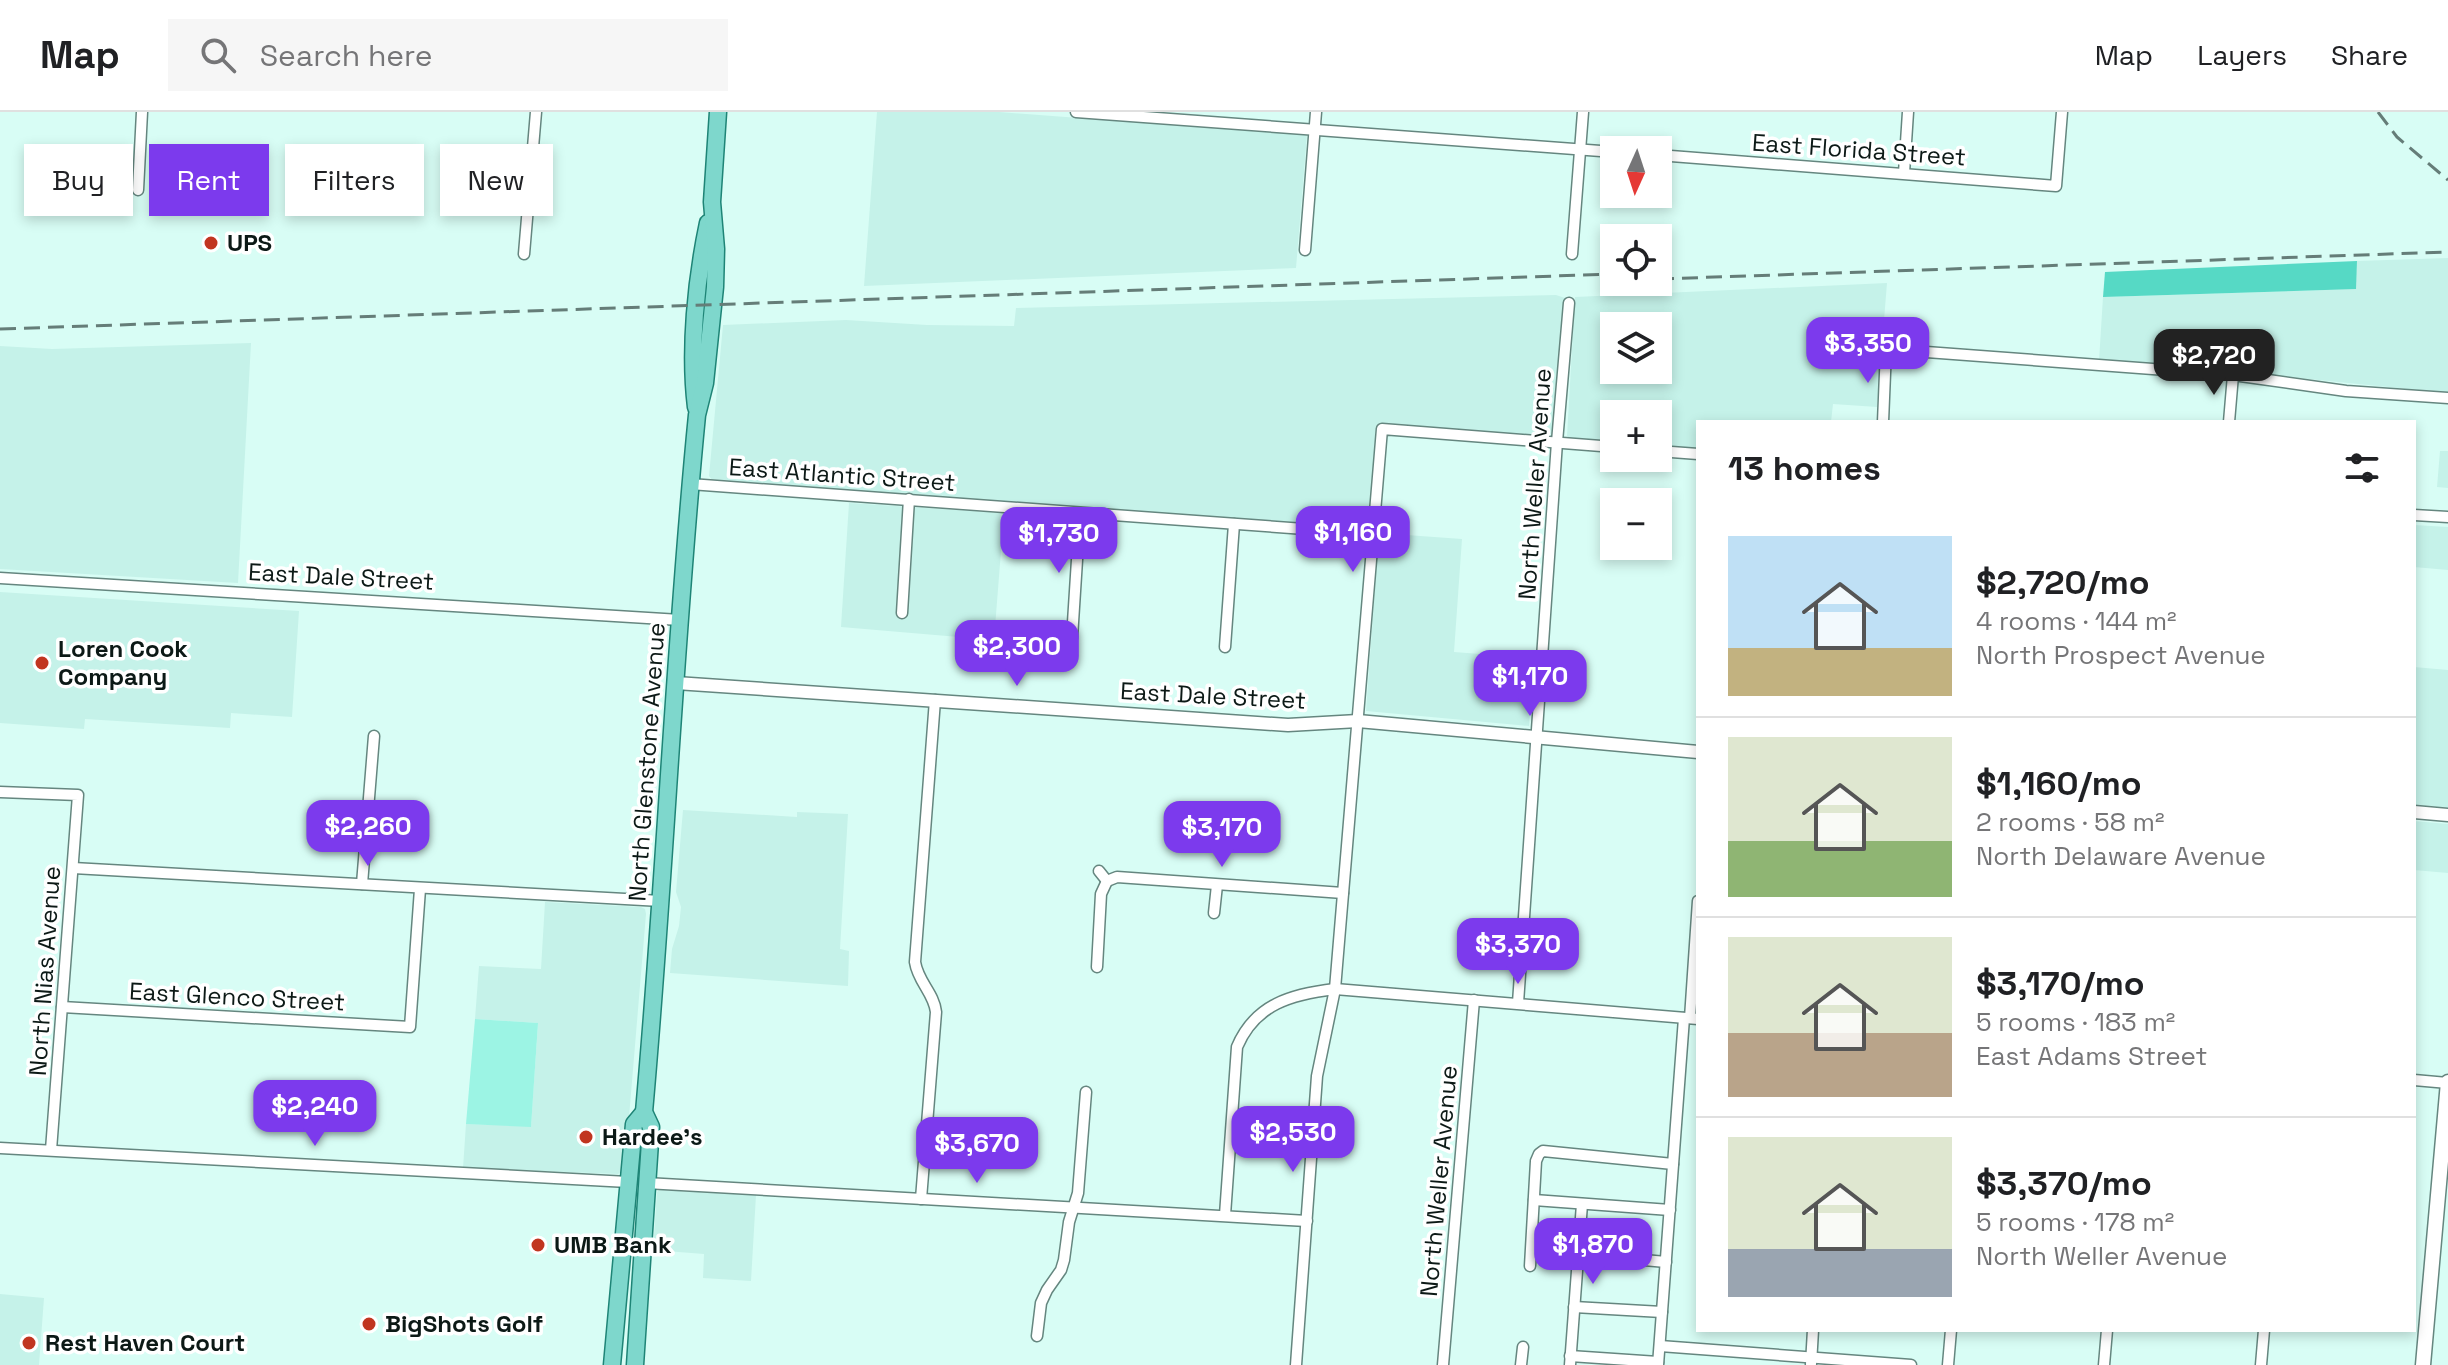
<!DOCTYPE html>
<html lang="en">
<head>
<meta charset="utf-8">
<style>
	body { margin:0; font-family:"Space Grotesk",sans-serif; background:#f6f6f6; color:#202124; height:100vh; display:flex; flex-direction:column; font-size:30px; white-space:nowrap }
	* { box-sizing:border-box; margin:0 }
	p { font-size:26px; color:#757577 }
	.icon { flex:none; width:44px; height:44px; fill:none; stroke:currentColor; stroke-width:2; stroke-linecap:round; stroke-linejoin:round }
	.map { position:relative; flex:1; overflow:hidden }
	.sheet { position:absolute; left:1696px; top:308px; width:720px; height:912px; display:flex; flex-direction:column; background:#fff; border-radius:0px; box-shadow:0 4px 12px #0003 }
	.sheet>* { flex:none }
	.hud { position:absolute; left:24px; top:32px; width:760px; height:72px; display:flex; gap:16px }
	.needle { width:52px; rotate:183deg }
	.tools { position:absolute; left:1600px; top:24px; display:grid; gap:16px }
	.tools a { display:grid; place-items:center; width:72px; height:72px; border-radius:0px; background:#fff; box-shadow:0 4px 12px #0003; font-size:40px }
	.price { position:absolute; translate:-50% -68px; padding:0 18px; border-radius:16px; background:#7c3aed; color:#fff; font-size:26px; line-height:52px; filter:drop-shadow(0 2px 4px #0008) }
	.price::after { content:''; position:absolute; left:50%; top:48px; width:24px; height:18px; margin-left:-12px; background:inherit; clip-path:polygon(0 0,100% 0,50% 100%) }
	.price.active { background:#222; color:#fff }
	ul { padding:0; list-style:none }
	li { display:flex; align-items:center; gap:24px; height:200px; padding:0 32px }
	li+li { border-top:2px solid #e0e0e0 }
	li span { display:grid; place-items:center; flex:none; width:224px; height:160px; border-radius:0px; color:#555 }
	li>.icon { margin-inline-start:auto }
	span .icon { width:96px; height:96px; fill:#fffc; stroke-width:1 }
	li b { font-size:34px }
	h2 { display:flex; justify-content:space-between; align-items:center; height:96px; padding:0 32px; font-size:34px }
	.chip { padding:0 28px; border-radius:0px; background:#fff; box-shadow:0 4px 12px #0003; font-size:28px; line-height:72px }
	.chip.active { background:#7c3aed; color:#fff }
	header { display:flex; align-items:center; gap:48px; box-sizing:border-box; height:112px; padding:0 40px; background:#fff; border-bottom:2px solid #e0e0e0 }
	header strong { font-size:38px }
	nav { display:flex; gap:44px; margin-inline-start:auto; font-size:28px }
	.search { width:560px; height:72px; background:#f6f6f6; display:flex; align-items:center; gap:20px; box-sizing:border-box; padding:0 28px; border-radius:0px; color:#757577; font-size:30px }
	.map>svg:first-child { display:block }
	.built { fill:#c5f2e9; fill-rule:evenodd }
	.green { fill:#9cf4e4 }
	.forest { fill:#56d9c5 }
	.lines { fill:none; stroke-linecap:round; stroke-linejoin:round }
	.minor-casing { stroke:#65867f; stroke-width:13 }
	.tertiary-casing { stroke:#65867f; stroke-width:15 }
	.secondary-casing { stroke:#65867f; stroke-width:17 }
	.primary-casing { stroke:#1e8476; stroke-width:19 }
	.minor { stroke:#fff; stroke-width:10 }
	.tertiary { stroke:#fff; stroke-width:12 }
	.secondary { stroke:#fff; stroke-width:14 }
	.primary { stroke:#7ed7cc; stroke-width:16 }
	.rail { stroke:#657d78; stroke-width:3; stroke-dasharray:16 8; stroke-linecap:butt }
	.poi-dot { fill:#c13520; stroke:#fff; stroke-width:3 }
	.labels { text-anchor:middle; stroke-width:7; stroke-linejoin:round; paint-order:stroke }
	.street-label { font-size:24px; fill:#0c1916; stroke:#fff }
	.poi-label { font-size:24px; font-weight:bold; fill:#0c1916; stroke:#fff; text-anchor:start }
</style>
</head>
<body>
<header>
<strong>Map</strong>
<div class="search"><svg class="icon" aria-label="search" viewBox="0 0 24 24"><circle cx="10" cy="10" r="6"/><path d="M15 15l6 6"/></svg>Search here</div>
<nav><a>Map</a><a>Layers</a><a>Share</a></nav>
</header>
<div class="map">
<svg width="2448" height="1253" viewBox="0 0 2448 1253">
	<rect width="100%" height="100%" fill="#d8fdf5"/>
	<g class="built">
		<path d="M 877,0 L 999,0 L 1307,23 L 1296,156 L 864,174 Z"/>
		<path d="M 2448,146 L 2448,281 L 2239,260 L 2099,249 L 2103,185 L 2355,177 L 2357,149 Z"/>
		<path d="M 1887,171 L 1877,295 L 1833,292 L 1831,310 L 1698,310 L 1698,338 L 1658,334 L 1658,302 L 1614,302 L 1614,330 L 1570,326 L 1567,324 L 1575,185 ZM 1614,214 L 1658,214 L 1658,258 L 1614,258 Z"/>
		<path d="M 1556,183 L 1565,186 L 1553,321 L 1543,324 L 1376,314 L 1369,410 L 1366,415 L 1361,416 L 714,370 L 709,364 L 723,213 L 846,208 L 927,213 L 1014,214 L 1016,196 Z"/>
		<path d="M 251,231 L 238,471 L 0,457 L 0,234 L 52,237 Z"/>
		<path d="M 2440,339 L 2448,339 L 2448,376 L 2437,375 Z"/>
		<path d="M 849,391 L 1004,401 L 994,528 L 841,515 Z"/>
		<path d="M 2414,413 L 2448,415 L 2448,458 L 2414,455 Z"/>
		<path d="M 1379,421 L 1462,427 L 1454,540 L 1534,546 L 1529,614 L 1366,599 Z"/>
		<path d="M 0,480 L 299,499 L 292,605 L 231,601 L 230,616 L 85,607 L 84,617 L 0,611 Z"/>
		<path d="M 2414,555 L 2448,558 L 2448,696 L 2414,693 Z"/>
		<path d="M 683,698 L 797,705 L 797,700 L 848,702 L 840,837 L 849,839 L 848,874 L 670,861 L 672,837 L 679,814 L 681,795 L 676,780 Z"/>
		<path d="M 2414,709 L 2448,712 L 2448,761 L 2414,758 Z"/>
		<path d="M 545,790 L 641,795 L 645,797 L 646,802 L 625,1053 L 623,1059 L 618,1062 L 463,1056 L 466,1012 L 531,1014 L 538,911 L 475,907 L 479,854 L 541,857 Z"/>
		<path d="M 659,1078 L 756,1083 L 751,1169 L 703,1166 L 704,1142 L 653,1138 L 657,1080 Z"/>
		<path d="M 0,1182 L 44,1186 L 39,1253 L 0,1253 Z"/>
	</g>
	<path class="green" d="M 475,907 L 538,911 L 531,1015 L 466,1012 Z"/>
	<path class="forest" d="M 2357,149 L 2356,177 L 2103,185 L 2105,160 Z"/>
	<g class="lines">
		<defs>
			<g id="minor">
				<path d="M 1076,0 L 1614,40"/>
				<path d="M 1658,43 L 2056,74 L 2062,0"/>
				<path d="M 1904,61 L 1908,0"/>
				<path d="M 138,78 L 142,0"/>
				<path d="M 1305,138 L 1316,0"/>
				<path d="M 524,142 L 536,0"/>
				<path d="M 1572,142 L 1583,0"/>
				<path d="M 1883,310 L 1886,237 L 2233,263 L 2346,279 L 2448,286"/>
				<path d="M 2229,310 L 2233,263"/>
				<path d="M 1658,339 L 1698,342"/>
				<path d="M 690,372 L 1373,422"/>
				<path d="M 2414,403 L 2448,405"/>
				<path d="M 0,466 L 680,508"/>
				<path d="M 902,501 L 909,387"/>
				<path d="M 1072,526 L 1080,401"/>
				<path d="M 1225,535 L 1234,412"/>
				<path d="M 0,680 L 78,683 L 51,1038"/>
				<path d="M 73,756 L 661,789"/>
				<path d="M 1099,759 L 1107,769"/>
				<path d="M 1107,769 L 1117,765 L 1343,781"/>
				<path d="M 362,772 L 374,624"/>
				<path d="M 1214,801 L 1217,773"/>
				<path d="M 1097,855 L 1101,782 L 1107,769"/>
				<path d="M 1518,891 L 1557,330 L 1569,191"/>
				<path d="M 62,895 L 410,915 L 420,777"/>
				<path d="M 1690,906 L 1698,789"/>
				<path d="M 2414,968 L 2448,971"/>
				<path d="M 0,1036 L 628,1070"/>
				<path d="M 646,1071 L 1307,1109"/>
				<path d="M 921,1087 L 936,900 C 934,881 918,870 915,850 L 935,588"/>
				<path d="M 1534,1088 L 1670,1098"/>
				<path d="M 1225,1103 L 1237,935 C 1255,892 1292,882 1335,877 L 1698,907"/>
				<path d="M 1578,1142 L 1666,1150"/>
				<path d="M 1530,1154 L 1536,1049 L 1539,1042 L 1543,1039 L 1673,1052"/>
				<path d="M 1574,1195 L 1662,1200"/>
				<path d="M 1037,1224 L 1041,1191 L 1047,1178 L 1061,1158 L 1064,1148 L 1069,1110 L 1078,1081 L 1086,980"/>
				<path d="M 1660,1234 L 1911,1253"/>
				<path d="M 1570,1244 L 1658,1250"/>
				<path d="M 1811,1252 L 1813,1218"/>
				<path d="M 1296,1253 L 1317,964 L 1335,877 L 1382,317 L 1614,335"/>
				<path d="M 1443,1253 L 1474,888"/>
				<path d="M 1521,1253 L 1523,1235"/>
				<path d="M 1570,1253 L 1582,1092"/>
				<path d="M 1658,1253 L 1684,906"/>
				<path d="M 1948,1253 L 1951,1218"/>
				<path d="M 2104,1253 L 2107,1218"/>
				<path d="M 2261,1253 L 2264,1218"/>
			</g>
			<g id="tertiary">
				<path d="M 676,571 L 1288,613 L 1358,609 L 1698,640"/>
				<path d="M 2414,700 L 2448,703"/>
			</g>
			<path id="secondary" d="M 2423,1253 L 2448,970"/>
			<g id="primary">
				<path d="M 696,295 C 689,237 696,168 708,111"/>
				<path d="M 612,1253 L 634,1012 L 644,1000"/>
				<path d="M 635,1253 L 651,1015 L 644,1000 C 665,768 674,535 697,303 L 705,271 L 715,175 L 716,137 L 712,90 L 718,0"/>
			</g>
		</defs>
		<use href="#minor" class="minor-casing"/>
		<use href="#tertiary" class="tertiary-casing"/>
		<use href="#secondary" class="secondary-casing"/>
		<use href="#primary" class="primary-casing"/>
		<use href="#minor" class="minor"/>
		<use href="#tertiary" class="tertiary"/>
		<use href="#secondary" class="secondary"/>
		<use href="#primary" class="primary"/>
		<g class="rail">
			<path d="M 2378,0 L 2397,25 L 2448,68"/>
			<path d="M 1658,167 L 2448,140"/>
			<path d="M 0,217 L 1614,162"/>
		</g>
	</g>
	<g class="poi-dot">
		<circle cx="211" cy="131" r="8"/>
		<circle cx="42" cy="551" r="8"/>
		<circle cx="586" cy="1025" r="8"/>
		<circle cx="538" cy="1133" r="8"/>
		<circle cx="369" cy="1212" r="8"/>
		<circle cx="29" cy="1231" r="8"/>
	</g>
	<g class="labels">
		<g class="street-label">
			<text transform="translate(1859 38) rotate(4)" y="8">East Florida Street</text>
			<text transform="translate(842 363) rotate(4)" y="8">East Atlantic Street</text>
			<text transform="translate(1535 372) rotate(-86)" y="8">North Weller Avenue</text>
			<text transform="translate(341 465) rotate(3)" y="8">East Dale Street</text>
			<text transform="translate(1213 584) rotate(3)" y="8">East Dale Street</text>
			<text transform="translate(647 650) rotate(-86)" y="8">North Glenstone Avenue</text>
			<text transform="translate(45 859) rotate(-86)" y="8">North Nias Avenue</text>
			<text transform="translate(237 885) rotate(3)" y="8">East Glenco Street</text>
			<text transform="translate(1439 1069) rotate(-85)" y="8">North Weller Avenue</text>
		</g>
		<g class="poi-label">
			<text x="227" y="139">UPS</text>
			<text x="58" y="545">Loren Cook<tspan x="58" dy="28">Company</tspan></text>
			<text x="602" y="1033">Hardee's</text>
			<text x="554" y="1141">UMB Bank</text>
			<text x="385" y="1220">BigShots Golf</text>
			<text x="45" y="1239">Rest Haven Court</text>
		</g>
	</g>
</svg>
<div class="tools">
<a><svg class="needle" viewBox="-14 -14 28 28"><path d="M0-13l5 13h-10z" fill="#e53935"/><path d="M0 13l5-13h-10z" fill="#757577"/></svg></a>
<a><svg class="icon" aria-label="locate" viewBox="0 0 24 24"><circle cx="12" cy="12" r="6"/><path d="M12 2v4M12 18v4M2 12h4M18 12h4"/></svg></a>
<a><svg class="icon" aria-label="layers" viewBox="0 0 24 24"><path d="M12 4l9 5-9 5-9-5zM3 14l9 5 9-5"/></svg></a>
<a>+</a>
<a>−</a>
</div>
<b class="price" style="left:1868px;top:273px">$3,350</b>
<b class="price active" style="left:2214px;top:285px">$2,720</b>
<b class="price" style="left:1353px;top:462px">$1,160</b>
<b class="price" style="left:1059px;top:463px">$1,730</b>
<b class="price" style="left:1017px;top:576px">$2,300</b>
<b class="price" style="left:1530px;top:606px">$1,170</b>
<b class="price" style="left:368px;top:756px">$2,260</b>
<b class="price" style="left:1222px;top:757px">$3,170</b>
<b class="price" style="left:1518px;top:874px">$3,370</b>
<b class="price" style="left:315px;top:1036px">$2,240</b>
<b class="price" style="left:1293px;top:1062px">$2,530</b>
<b class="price" style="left:977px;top:1073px">$3,670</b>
<b class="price" style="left:1593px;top:1174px">$1,870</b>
<div class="hud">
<a class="chip">Buy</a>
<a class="chip active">Rent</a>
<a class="chip">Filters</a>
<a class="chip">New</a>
</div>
<section class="sheet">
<h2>13 homes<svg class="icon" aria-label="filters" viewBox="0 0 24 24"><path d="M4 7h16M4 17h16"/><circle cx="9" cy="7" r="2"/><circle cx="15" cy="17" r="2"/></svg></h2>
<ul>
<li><span style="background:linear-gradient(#bfe0f5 70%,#c2b280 0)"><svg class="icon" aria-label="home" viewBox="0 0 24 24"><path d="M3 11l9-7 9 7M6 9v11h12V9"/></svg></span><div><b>$2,720/mo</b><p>4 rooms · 144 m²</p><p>North Prospect Avenue</p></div></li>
<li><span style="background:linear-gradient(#dfe7d0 65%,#8fb573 0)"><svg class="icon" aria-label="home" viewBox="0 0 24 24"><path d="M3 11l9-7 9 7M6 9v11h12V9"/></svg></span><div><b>$1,160/mo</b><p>2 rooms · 58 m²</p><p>North Delaware Avenue</p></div></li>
<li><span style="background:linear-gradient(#dfe7d0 60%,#b9a48a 0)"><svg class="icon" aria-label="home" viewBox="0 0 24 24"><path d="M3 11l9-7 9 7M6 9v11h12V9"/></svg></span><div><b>$3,170/mo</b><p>5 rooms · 183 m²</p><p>East Adams Street</p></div></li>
<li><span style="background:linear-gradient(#dfe7d0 70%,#9aa5b1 0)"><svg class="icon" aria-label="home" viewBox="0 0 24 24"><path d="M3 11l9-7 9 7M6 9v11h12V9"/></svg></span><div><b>$3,370/mo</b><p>5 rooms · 178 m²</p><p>North Weller Avenue</p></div></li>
</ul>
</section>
</div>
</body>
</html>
